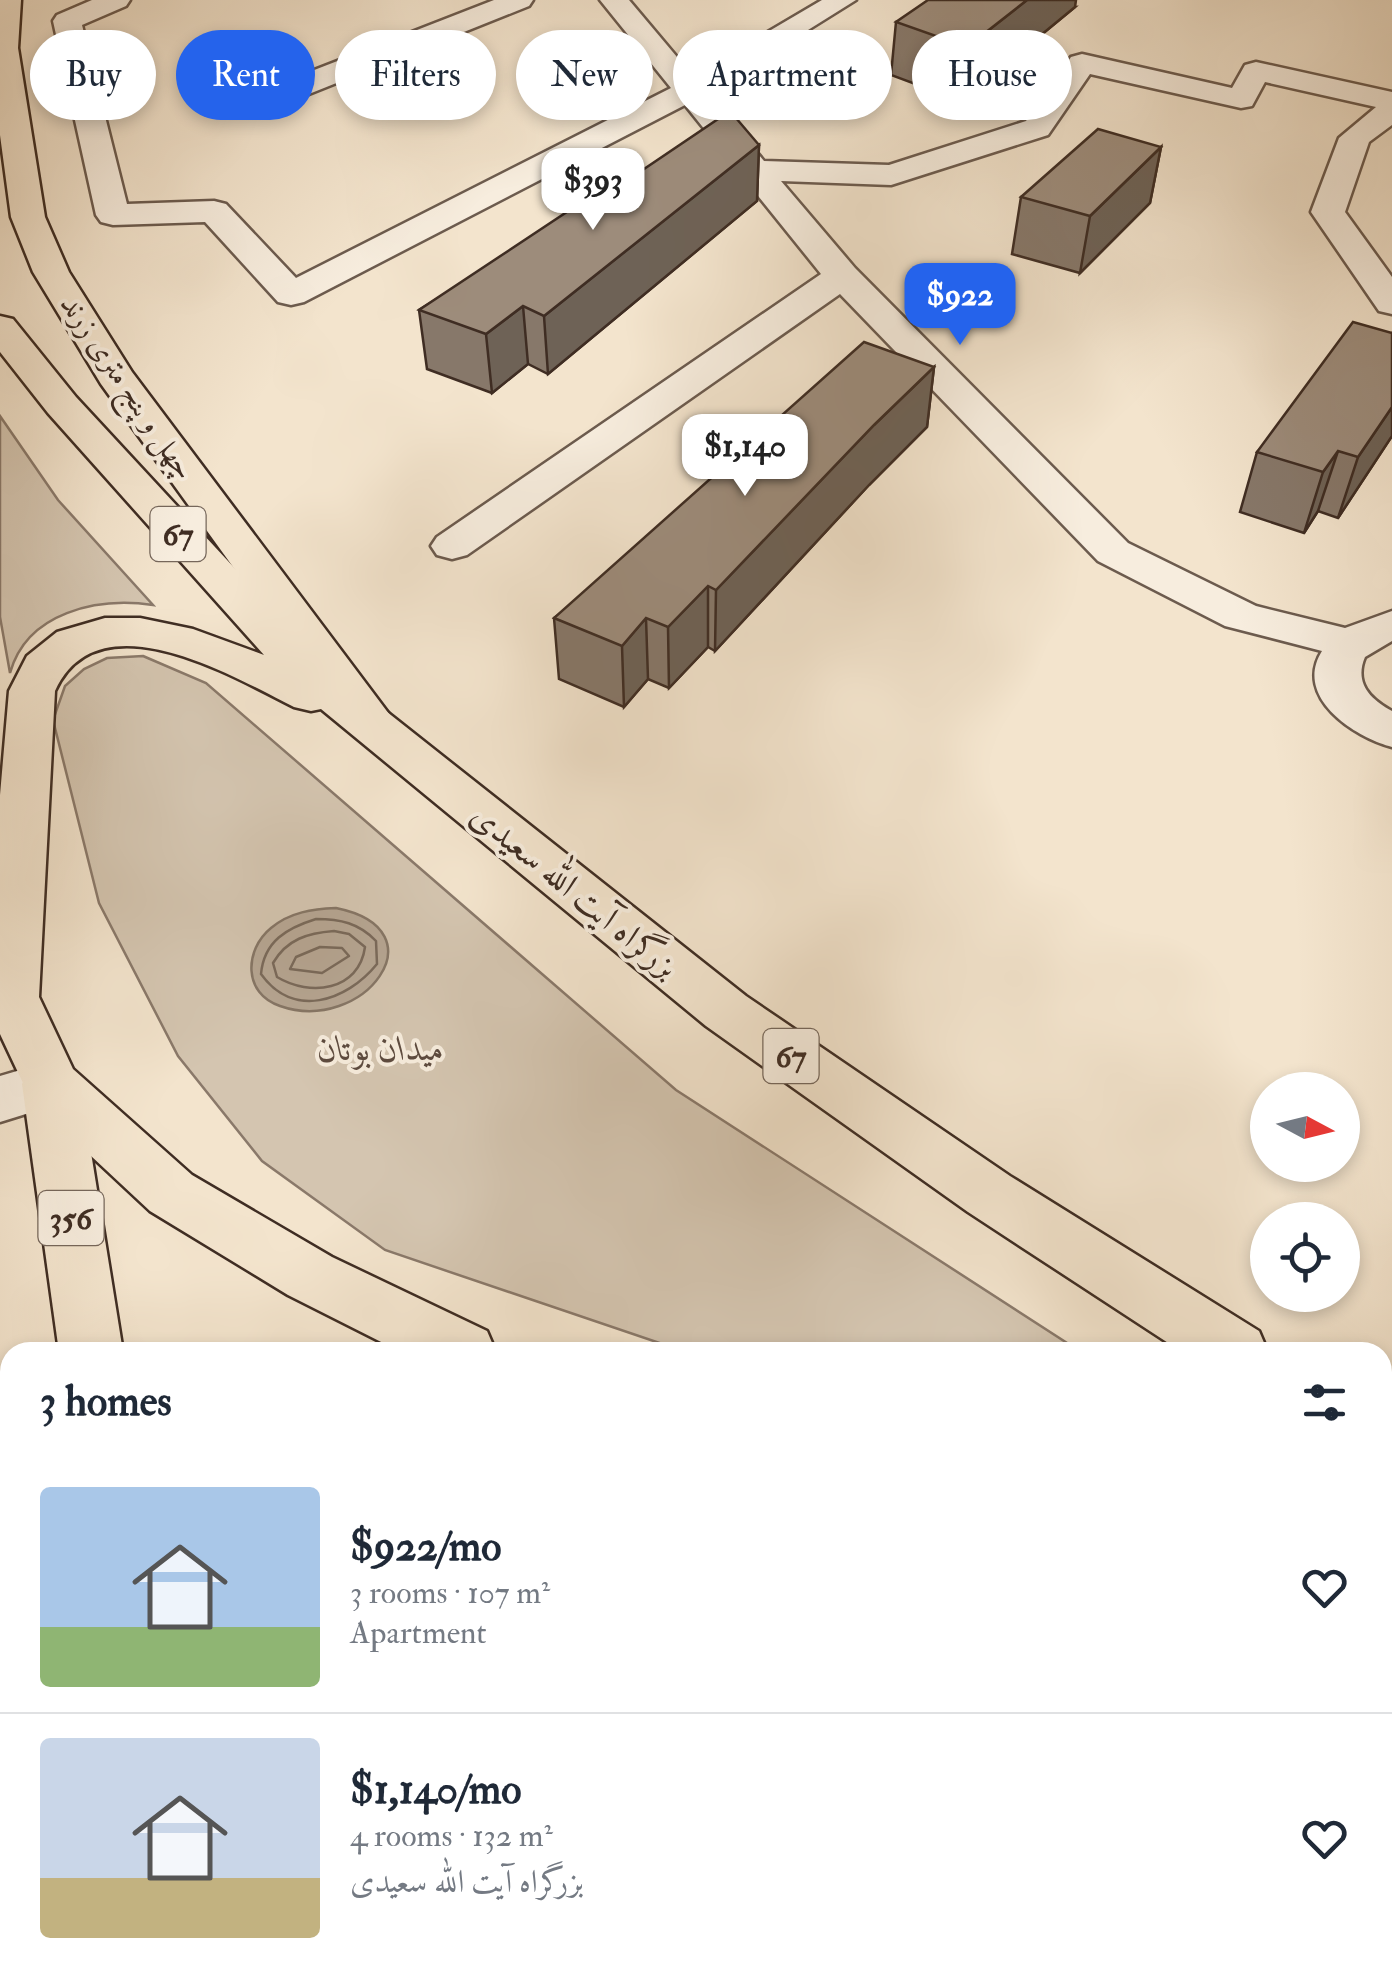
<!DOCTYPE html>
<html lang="en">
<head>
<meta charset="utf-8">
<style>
	body { margin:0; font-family:"IM FELL Double Pica",Amiri,serif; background:#f6f6f7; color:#1f2937; height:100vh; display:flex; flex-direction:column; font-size:38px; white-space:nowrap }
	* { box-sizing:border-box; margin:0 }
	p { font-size:32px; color:#747a83 }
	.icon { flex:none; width:55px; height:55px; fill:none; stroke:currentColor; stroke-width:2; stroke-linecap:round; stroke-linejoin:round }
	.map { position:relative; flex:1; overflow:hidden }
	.drawer { position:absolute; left:0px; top:1342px; width:1392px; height:642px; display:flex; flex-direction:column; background:#fff; border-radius:30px 30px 0 0; box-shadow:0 5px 15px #0003 }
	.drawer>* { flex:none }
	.banner { position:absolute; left:30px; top:30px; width:1332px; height:90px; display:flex; gap:20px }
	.needle { width:65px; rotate:97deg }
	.tools { position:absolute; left:1250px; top:1072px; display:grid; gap:20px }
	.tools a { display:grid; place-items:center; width:110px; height:110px; border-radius:50%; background:#fff; box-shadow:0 5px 15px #0003; font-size:50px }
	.price { position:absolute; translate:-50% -85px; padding:0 22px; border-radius:20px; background:#fff; color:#222; font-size:32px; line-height:65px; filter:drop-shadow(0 2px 5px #0008) }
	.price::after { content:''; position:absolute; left:50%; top:60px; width:30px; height:22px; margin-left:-15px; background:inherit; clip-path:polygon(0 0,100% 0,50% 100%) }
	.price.active { background:#2563eb; color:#fff }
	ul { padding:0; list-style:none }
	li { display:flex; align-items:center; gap:30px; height:250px; padding:0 40px }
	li+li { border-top:2px solid #e0e1e3 }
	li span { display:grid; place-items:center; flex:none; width:280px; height:200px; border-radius:10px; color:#555 }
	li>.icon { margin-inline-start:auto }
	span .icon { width:120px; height:120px; fill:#fffc; stroke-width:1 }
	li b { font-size:42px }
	h2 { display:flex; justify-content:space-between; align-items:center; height:120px; padding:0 40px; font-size:42px }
	.tag { padding:0 35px; border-radius:45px; background:#fff; box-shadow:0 5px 15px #0003; font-size:35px; line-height:90px }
	.tag.active { background:#2563eb; color:#fff }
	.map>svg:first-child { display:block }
	.green { fill:#d4c5b0; stroke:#8a796a; stroke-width:2.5 }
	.water { fill:#b6a693; stroke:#867666; stroke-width:2.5 }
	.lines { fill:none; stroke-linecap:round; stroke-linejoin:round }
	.shore { stroke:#7a6a5b; stroke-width:2.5 }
	.minor-casing { stroke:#6c5b4e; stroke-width:5 }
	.major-casing { stroke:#3f2d23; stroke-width:5 }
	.highway-casing { stroke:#3f2d23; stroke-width:5 }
	.minor { fill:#f7edde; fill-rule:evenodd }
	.major { fill:#f3e4cd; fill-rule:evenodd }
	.highway { fill:#f3e4cd; fill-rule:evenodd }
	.wall { fill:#87786a; stroke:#3f2d23; stroke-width:2.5 }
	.shaded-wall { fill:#6e6256; stroke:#3f2d23; stroke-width:2.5 }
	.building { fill:#9d8c7b; stroke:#3f2d23; stroke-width:2.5 }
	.labels { text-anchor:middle; stroke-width:8; stroke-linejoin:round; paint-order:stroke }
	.far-street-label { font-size:30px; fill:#3f2d23; stroke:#f7edde }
	.shield { fill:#f7edde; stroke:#76675b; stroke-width:2.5 }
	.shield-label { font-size:32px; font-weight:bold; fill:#3f2d23 }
	.street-label { font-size:35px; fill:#3f2d23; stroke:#f7edde }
	.park-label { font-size:35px; font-style:italic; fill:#5d4b3f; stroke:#f7edde }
</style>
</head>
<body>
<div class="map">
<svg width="1392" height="1983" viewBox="0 0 1392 1983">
	<rect width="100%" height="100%" fill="#f3e4cd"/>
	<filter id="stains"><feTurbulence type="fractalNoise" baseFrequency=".002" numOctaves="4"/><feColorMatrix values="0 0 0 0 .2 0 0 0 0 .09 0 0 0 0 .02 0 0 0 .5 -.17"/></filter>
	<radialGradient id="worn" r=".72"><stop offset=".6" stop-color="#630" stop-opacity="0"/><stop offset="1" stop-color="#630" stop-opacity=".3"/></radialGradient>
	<g class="green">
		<path d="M 0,416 L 58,500 L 153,605 C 97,597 27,612 10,673 L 0,617 Z"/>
		<path d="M 143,656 L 206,683 L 676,1090 L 1081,1352 L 686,1352 L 385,1250 L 262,1161 L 178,1056 L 99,903 L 53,720 L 65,686 L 84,669 L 107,658 Z"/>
		<path d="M 1383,1565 L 1392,1572 L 1392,1668 L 1383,1664 Z"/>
	</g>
	<path class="water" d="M 336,908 C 444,930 363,1035 280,1006 C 243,994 244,950 271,928 C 290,912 313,909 336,908 Z"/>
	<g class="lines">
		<g class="shore">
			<path d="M 316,919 C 340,919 359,923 376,941 L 377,964 C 346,1002 293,1019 261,974 C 264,941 287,928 316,919 Z"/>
			<path d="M 334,931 L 349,934 L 365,947 C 359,991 310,997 277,977 L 273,963 C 287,939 308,933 334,931 Z"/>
			<path d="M 320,947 L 342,948 L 349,956 L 322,973 L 290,969 L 296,957 Z"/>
		</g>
		<defs>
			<g id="minor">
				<path d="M 92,0 L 130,0 L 126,6 L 82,25 L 127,204 L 214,201 L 226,204 L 296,278 L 671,88 L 600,0 L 629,0 L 693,76 L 822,0 L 856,0 L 707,93 L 764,161 L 889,165 L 1026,121 L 1071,57 L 1082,54 L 1232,88 L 1245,65 L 1256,62 L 1392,92 L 1392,125 L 1369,142 L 1345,212 L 1392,277 L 1392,314 L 1379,311 L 1311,212 L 1339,138 L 1376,107 L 1265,82 L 1252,106 L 1241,108 L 1090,74 L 1048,135 L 891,185 L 781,181 L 855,268 L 1128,543 L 1256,606 L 1345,628 L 1392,611 L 1392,641 L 1365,657 C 1354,683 1370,699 1392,711 L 1392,747 C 1354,737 1293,697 1322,651 L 1225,626 L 1098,561 L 840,294 L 467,555 L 452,559 L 437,555 L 431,546 L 437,537 L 821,274 L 685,105 L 304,302 L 291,305 L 278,302 L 205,222 L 113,225 L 101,222 L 96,215 L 53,21 L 57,15 Z"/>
				<path d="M 494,0 L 533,0 L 529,6 L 259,114 L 237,114 L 232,107 L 237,100 Z"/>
				<path d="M 51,1061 L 71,1068 L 80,1084 L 71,1100 L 0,1122 L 0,1076 Z"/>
				<path d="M 10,1558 L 10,1628 L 0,1632 L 0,1562 Z"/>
			</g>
			<g id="major">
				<path d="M 0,0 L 21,0 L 18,48 L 45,217 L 69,272 L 132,372 L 389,714 L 396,725 L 389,736 L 372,741 L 355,736 L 101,384 L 33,272 L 11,217 L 0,135 Z"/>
				<path d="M 51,1061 L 71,1068 L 80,1084 L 123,1352 L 59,1352 L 22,1084 L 31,1068 Z"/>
				<path d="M 181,1975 L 333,1975 L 334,1983 L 183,1983 Z"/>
				<rect x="511" y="1975" width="82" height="8"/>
			</g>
			<g id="highway">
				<path d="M 0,316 L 13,319 L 76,397 L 315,655 L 746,996 L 1010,1176 L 1259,1331 L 1268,1352 L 1182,1352 L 968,1212 L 706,1026 L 321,709 L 311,711 L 294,707 C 232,676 98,596 55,691 L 39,997 L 73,1069 L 192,1175 L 332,1257 L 487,1331 L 496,1352 L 401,1352 L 288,1295 L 150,1211 L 31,1100 L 0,1034 L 0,795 L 9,691 L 27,656 L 57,632 L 105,618 L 140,618 L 193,629 L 264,655 L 48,413 L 0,352 Z"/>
				<path d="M 1382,1405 L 1392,1409 L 1392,1472 L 1382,1469 Z"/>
				<path d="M 1382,1791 L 1392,1795 L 1392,1874 L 1382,1870 Z"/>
			</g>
		</defs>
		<use href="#minor" class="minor-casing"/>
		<use href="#major" class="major-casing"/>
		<use href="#highway" class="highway-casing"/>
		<use href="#minor" class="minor"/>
		<use href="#major" class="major"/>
		<use href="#highway" class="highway"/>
	</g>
	<g class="wall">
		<path d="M 1075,7 L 961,101 L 891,75 L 896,22 Z"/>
		<path d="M 759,145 L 757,201 L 548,374 L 528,364 L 492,393 L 427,369 L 419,310 L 607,194 Z"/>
		<path d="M 1161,147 L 1150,203 L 1080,273 L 1012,254 L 1021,197 Z"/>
		<path d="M 1392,333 L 1392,436 L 1338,518 L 1318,511 L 1304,533 L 1240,512 L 1257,452 Z"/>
		<path d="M 934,367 L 927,427 L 869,485 L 715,651 L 708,647 L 669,688 L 648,679 L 624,707 L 559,679 L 554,618 Z"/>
		<path d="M 804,1975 L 1076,1975 L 1080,1983 L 807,1983 Z"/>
	</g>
	<g class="shaded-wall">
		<path d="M 1027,0 L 1076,0 L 1075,7 L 961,101 L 967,47 Z"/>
		<path d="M 759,145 L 757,201 L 548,374 L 544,316 Z"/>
		<path d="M 1161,147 L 1150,203 L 1080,273 L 1090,216 Z"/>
		<path d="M 523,306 L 528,364 L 492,393 L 486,334 Z"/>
		<path d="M 934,367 L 927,427 L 869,485 L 715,651 L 716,590 L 874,425 Z"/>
		<path d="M 1392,407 L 1392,436 L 1338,518 L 1358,457 Z"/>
		<path d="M 1338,451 L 1318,511 L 1304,533 L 1323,472 Z"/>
		<path d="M 708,586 L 708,647 L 669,688 L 668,627 Z"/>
		<path d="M 646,618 L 648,679 L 624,707 L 622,646 Z"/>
	</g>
	<g class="building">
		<path d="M 928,0 L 1027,0 L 967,47 L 896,22 Z"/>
		<path d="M 730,111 L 759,145 L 544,316 L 523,306 L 486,334 L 419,310 L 603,188 L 607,194 Z"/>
		<path d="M 1098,129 L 1161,147 L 1090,216 L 1021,197 Z"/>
		<path d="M 1353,322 L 1392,333 L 1392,407 L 1358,457 L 1338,451 L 1323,472 L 1257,452 Z"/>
		<path d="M 864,342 L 934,367 L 874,425 L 716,590 L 708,586 L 668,627 L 646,618 L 622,646 L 554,618 Z"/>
		<path d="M 813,1975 L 1076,1975 L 1080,1983 L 816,1983 Z"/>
	</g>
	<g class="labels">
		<g class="far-street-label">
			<text transform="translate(128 387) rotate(56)" y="10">چهل و پنج متری زرند</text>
		</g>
		<g class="shield">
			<rect x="150.5" y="507" width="55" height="54" rx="8"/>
			<rect x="763.5" y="1029" width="55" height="54" rx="8"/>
			<rect x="38.5" y="1191" width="65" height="54" rx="8"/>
		</g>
		<g class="shield-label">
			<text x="178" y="545">67</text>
			<text x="791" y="1067">67</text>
			<text x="71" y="1229">356</text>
		</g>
		<g class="street-label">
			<text transform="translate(575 890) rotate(39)" y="12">بزرگراه آیت الله سعیدی</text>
		</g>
		<g class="park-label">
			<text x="381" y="1060">میدان بوتان</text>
		</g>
	</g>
	<rect width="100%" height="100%" filter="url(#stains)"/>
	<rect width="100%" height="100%" fill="url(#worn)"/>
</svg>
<div class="tools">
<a><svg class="needle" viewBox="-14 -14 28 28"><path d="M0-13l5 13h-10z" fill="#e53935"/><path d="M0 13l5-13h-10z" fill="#747a83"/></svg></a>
<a><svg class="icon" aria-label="locate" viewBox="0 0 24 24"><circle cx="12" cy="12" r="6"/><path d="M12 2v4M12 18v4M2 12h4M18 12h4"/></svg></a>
</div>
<b class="price" style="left:593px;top:233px">$393</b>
<b class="price active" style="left:960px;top:348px">$922</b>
<b class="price" style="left:745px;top:499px">$1,140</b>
<div class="banner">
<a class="tag">Buy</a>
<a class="tag active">Rent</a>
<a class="tag">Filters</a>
<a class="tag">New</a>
<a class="tag">Apartment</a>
<a class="tag">House</a>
</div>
<section class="drawer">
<h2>3 homes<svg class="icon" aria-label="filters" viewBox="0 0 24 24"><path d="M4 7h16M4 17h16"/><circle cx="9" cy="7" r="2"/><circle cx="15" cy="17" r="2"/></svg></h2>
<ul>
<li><span style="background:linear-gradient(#a9c7e8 70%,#8fb573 0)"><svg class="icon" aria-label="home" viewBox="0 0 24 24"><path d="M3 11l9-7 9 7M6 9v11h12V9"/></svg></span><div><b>$922/mo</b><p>3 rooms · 107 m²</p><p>Apartment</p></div><svg class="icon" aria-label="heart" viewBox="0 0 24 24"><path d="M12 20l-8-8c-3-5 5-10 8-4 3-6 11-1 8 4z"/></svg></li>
<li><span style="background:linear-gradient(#c9d6e8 70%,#c2b280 0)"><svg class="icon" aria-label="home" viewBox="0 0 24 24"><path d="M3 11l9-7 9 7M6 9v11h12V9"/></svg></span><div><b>$1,140/mo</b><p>4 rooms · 132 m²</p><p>بزرگراه آیت الله سعیدی</p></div><svg class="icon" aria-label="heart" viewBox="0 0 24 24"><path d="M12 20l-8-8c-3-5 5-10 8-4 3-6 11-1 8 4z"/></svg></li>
</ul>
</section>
</div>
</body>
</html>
